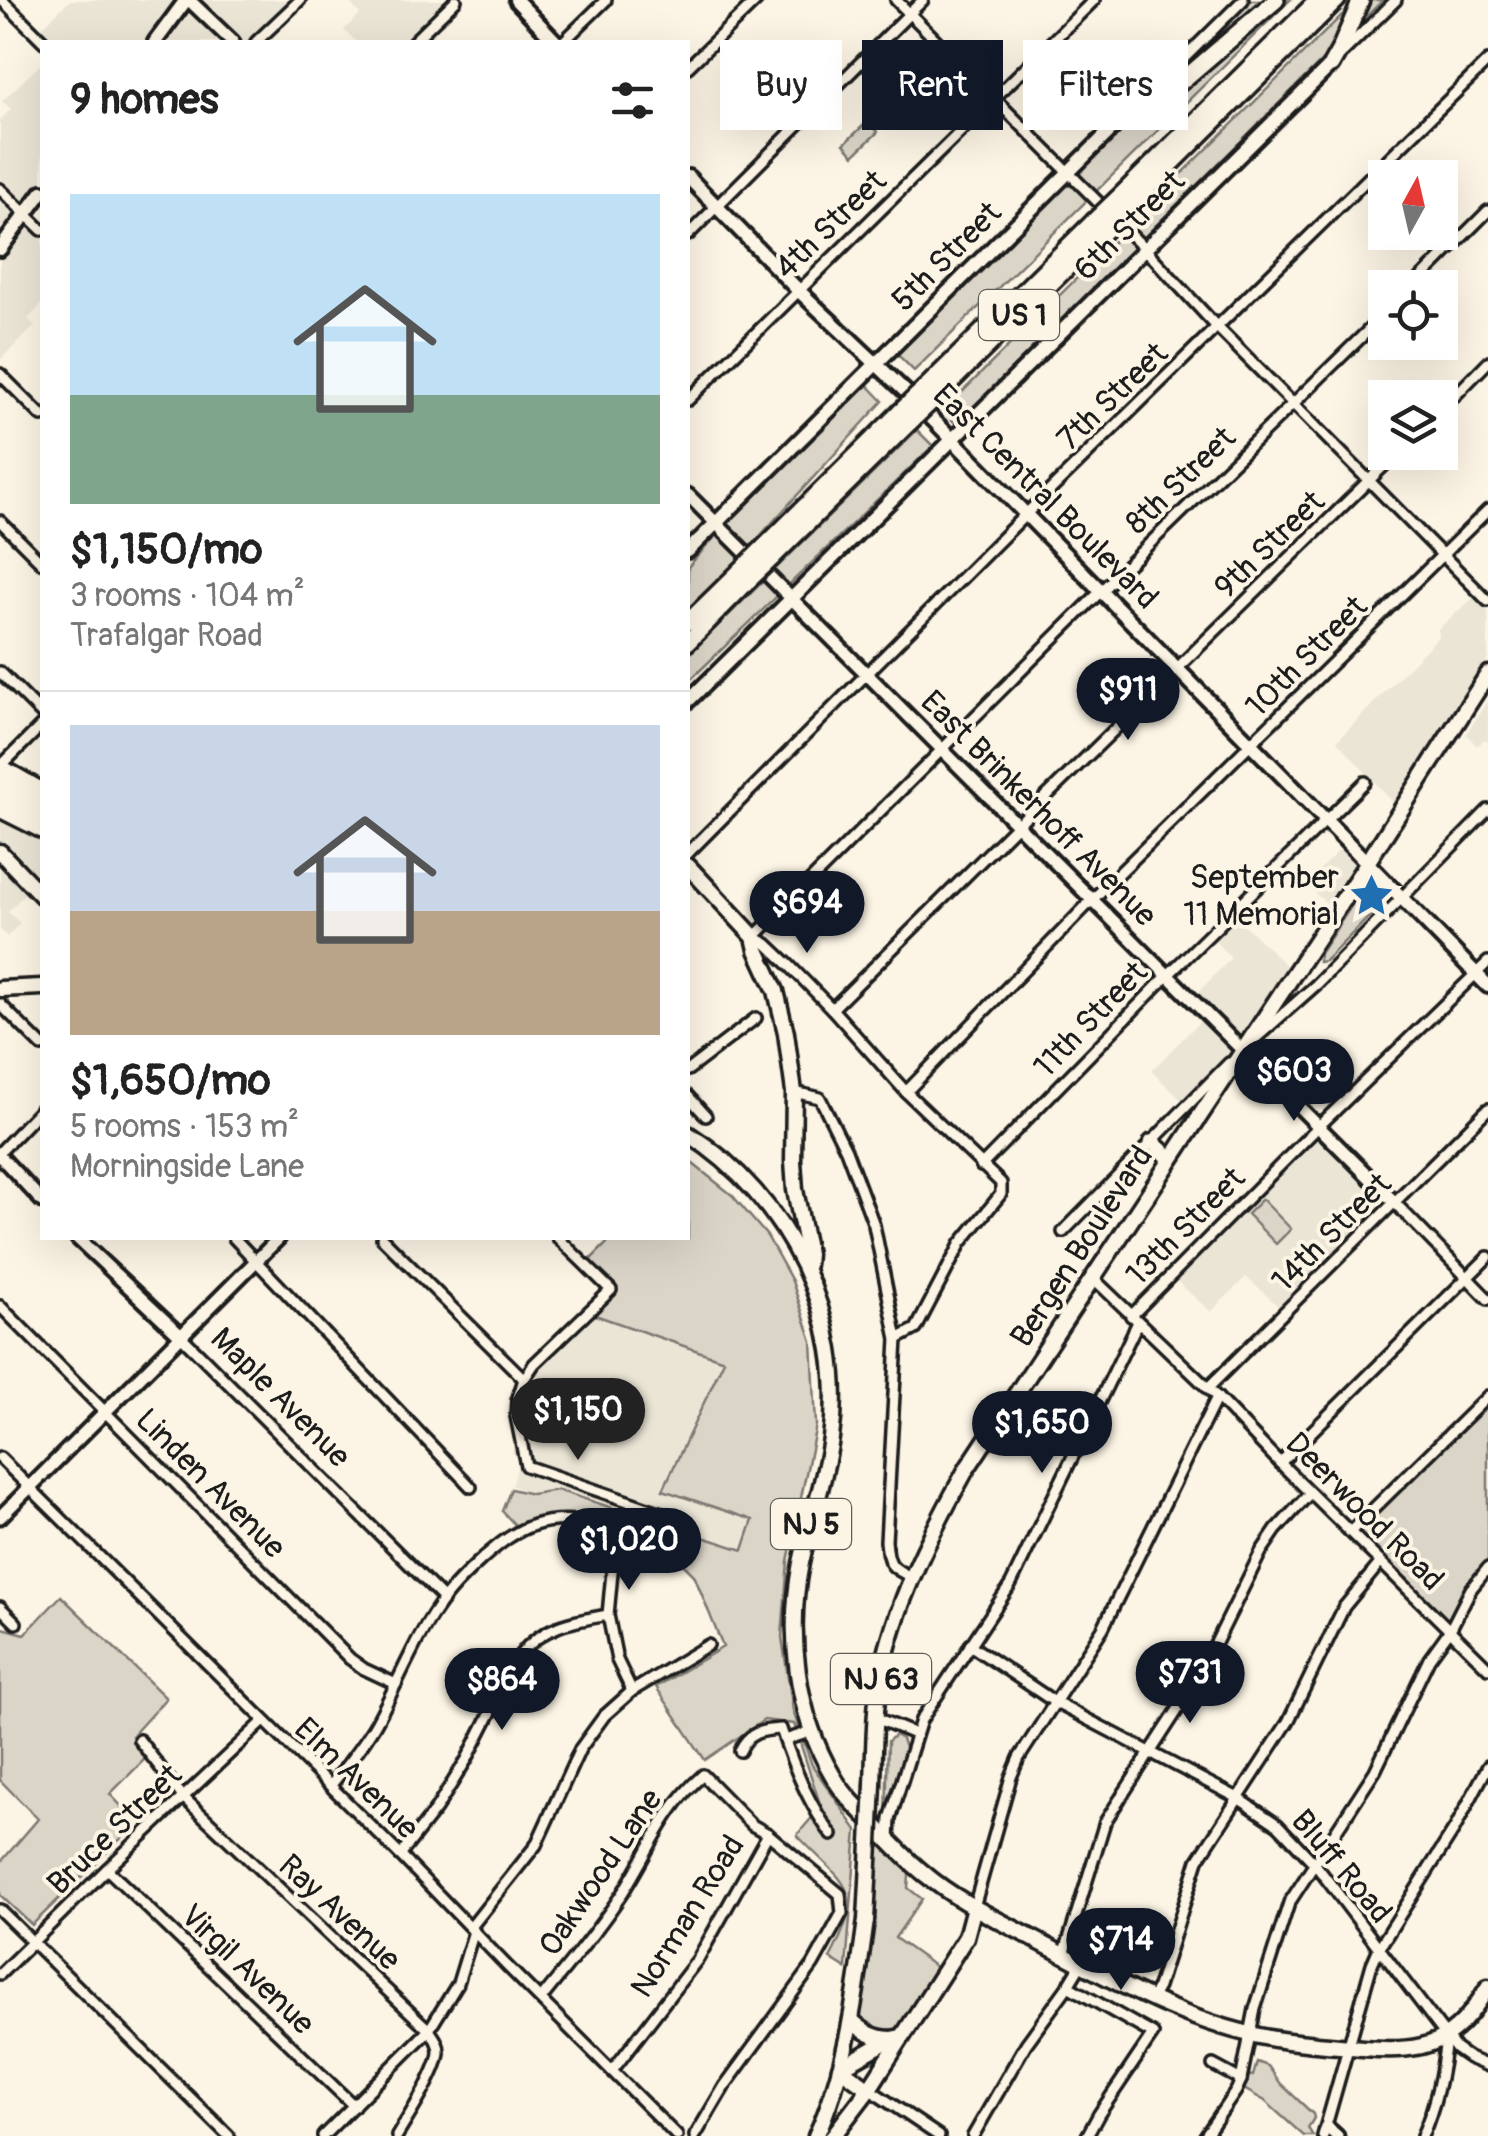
<!DOCTYPE html>
<html lang="en">
<head>
<meta charset="utf-8">
<style>
	body { margin:0; font-family:Pangolin,sans-serif; background:#f2f2f2; color:#222; height:100vh; display:flex; flex-direction:column; font-size:38px; white-space:nowrap }
	* { box-sizing:border-box; margin:0 }
	p { font-size:32px; color:#767676 }
	.icon { flex:none; width:55px; height:55px; fill:none; stroke:currentColor; stroke-width:2; stroke-linecap:round; stroke-linejoin:round }
	.map { position:relative; flex:1; overflow:hidden }
	.sheet { position:absolute; left:40px; top:40px; width:650px; height:1200px; display:flex; flex-direction:column; background:#fff; border-radius:0px; box-shadow:0 10px 40px #0002 }
	.sheet>* { flex:none }
	.top-card { position:absolute; left:720px; top:40px; width:618px; height:90px; display:flex; gap:20px }
	.needle { width:65px; rotate:8deg }
	.buttons { position:absolute; left:1368px; top:160px; display:grid; gap:20px }
	.buttons a { display:grid; place-items:center; width:90px; height:90px; border-radius:0px; background:#fff; box-shadow:0 10px 40px #0002; font-size:50px }
	.price { position:absolute; translate:-50% -85px; padding:0 22px; border-radius:35px; background:#111827; color:#fff; font-size:32px; line-height:65px; filter:drop-shadow(0 2px 5px #0008) }
	.price::after { content:''; position:absolute; left:50%; top:60px; width:30px; height:22px; margin-left:-15px; background:inherit; clip-path:polygon(0 0,100% 0,50% 100%) }
	.price.current { background:#222; color:#fff }
	ul { padding:0; list-style:none }
	li { display:grid; align-content:center; gap:20px; height:530px; padding:0 30px }
	li+li { border-top:2px solid #e0e0e0 }
	li span { display:grid; place-items:center; height:310px; border-radius:0px; color:#555 }
	li>.icon { margin-inline-start:auto }
	span .icon { width:180px; height:180px; fill:#fffc; stroke-width:1 }
	li b { font-size:42px }
	h2 { display:flex; justify-content:space-between; align-items:center; height:120px; padding:0 30px; font-size:42px }
	.pill { padding:0 35px; border-radius:0px; background:#fff; box-shadow:0 10px 40px #0002; font-size:35px; line-height:90px }
	.pill.current { background:#111827; color:#fff }
	.map>svg:first-child { display:block }
	.built { fill:#ebe5d6 }
	.green { fill:#dbd5c8; stroke:#7c7872; stroke-width:2.5 }
	.lines { fill:none; stroke-linecap:round; stroke-linejoin:round }
	.minor-casing { stroke:#1c1c1c; stroke-width:16 }
	.tertiary-casing { stroke:#1c1c1c; stroke-width:19 }
	.secondary-casing { stroke:#1c1c1c; stroke-width:20 }
	.primary-casing { stroke:#1c1c1c; stroke-width:21 }
	.motorway-casing { stroke:#1c1c1c; stroke-width:22 }
	.minor { stroke:#fcf5e5; stroke-width:9 }
	.tertiary { stroke:#fcf5e5; stroke-width:11 }
	.secondary { stroke:#fcf5e5; stroke-width:12 }
	.primary { stroke:#fcf5e5; stroke-width:14 }
	.motorway { stroke:#fcf5e5; stroke-width:15 }
	.primary-bridge-casing { stroke:#1c1c1c; stroke-width:21; stroke-linecap:butt }
	.motorway-bridge-casing { stroke:#1c1c1c; stroke-width:22; stroke-linecap:butt }
	.primary-bridge { stroke:#fcf5e5; stroke-width:14 }
	.motorway-bridge { stroke:#fcf5e5; stroke-width:15 }
	.labels { text-anchor:middle; stroke-width:8; stroke-linejoin:round; paint-order:stroke }
	.shield { fill:#fcf5e5; stroke:#5f5d58; stroke-width:2.5 }
	.shield-label { font-size:30px; font-weight:bold; fill:#1c1c1c }
	.street-label { font-size:32px; fill:#1c1c1c; stroke:#fcf5e5 }
	.poi-label { font-size:32px; fill:#1c1c1c; stroke:#fcf5e5; text-anchor:end }
</style>
</head>
<body>
<div class="map">
<svg width="1488" height="2136" viewBox="0 0 1488 2136">
	<rect width="100%" height="100%" fill="#fcf5e5"/>
	<filter id="ink" filterUnits="userSpaceOnUse"><feTurbulence type="fractalNoise" baseFrequency=".01" numOctaves="2"/><feDisplacementMap in="SourceGraphic" scale="20" xChannelSelector="R" yChannelSelector="G"/><feConvolveMatrix kernelMatrix="1 2 1 2 8 2 1 2 1" color-interpolation-filters="sRGB"/></filter>
	<g filter="url(#ink)">
		<g class="built">
			<path d="M 70,0 L 300,0 L 256,42 L 44,42 L 35,34 Z"/>
			<path d="M 347,0 L 456,0 L 413,42 L 357,42 L 344,30 L 360,14 Z"/>
			<path d="M 42,63 L 42,192 L 26,213 L 42,230 L 42,304 L 28,319 L 35,326 L 0,360 L 0,261 L 23,218 L 0,242 L 0,120 L 11,109 L 2,101 Z"/>
			<path d="M 1480,592 L 1488,604 L 1488,659 L 1453,713 L 1412,794 L 1401,811 L 1337,741 L 1438,637 L 1438,629 Z"/>
			<path d="M 1488,700 L 1488,742 L 1484,739 L 1477,746 L 1466,734 Z"/>
			<path d="M 0,822 L 42,837 L 42,883 L 0,840 Z"/>
			<path d="M 1347,842 L 1367,863 L 1335,911 L 1305,884 Z"/>
			<path d="M 0,852 L 32,885 L 8,912 L 20,923 L 7,937 L 0,929 Z"/>
			<path d="M 1232,913 L 1294,973 L 1242,1051 L 1187,1105 L 1151,1071 L 1206,1015 L 1191,1000 L 1231,958 L 1209,935 Z"/>
			<path d="M 1318,1127 L 1394,1202 L 1286,1313 L 1246,1277 L 1211,1312 L 1171,1276 Z"/>
			<path d="M 587,1313 L 724,1360 L 663,1490 L 753,1520 L 743,1551 L 557,1490 L 532,1494 L 512,1486 L 519,1462 L 512,1453 L 524,1379 Z"/>
		</g>
		<g class="green">
			<path d="M 1249,0 L 1290,0 L 914,371 L 889,346 Z"/>
			<path d="M 1357,0 L 1383,0 L 956,424 L 943,411 Z"/>
			<path d="M 868,121 L 878,132 L 854,155 L 844,144 Z"/>
			<path d="M 859,376 L 883,401 L 719,581 L 688,610 L 688,567 Z"/>
			<path d="M 917,430 L 933,446 L 688,682 L 688,655 Z"/>
			<path d="M 1369,879 L 1375,879 L 1388,892 L 1388,898 L 1325,961 L 1319,962 L 1319,955 Z"/>
			<path d="M 688,1160 L 732,1195 L 767,1236 L 792,1281 L 812,1341 L 816,1425 L 788,1561 L 782,1637 L 793,1711 L 812,1765 L 857,1830 L 846,1968 L 830,1958 C 868,1886 845,1886 797,1835 L 821,1807 L 794,1724 L 764,1720 L 705,1760 L 656,1687 L 723,1647 L 694,1575 L 663,1544 L 595,1518 L 517,1527 L 502,1511 L 511,1489 L 532,1494 L 557,1490 L 743,1550 L 753,1520 L 663,1490 L 724,1360 L 595,1315 L 614,1284 L 589,1261 L 612,1238 L 688,1238 Z"/>
			<path d="M 1262,1199 L 1291,1229 L 1276,1244 L 1247,1214 Z"/>
			<path d="M 1480,1404 L 1488,1411 L 1488,1568 L 1450,1630 L 1351,1532 Z"/>
			<path d="M 61,1596 L 166,1698 L 132,1736 L 148,1756 L 110,1794 L 137,1823 L 32,1925 L 0,1895 L 0,1863 L 38,1819 L 0,1780 L 0,1630 L 3,1628 L 25,1634 Z"/>
			<path d="M 895,1735 L 902,1739 L 906,1750 L 886,1819 L 888,1741 Z"/>
			<path d="M 872,1822 L 910,1861 L 908,1888 L 922,1899 L 895,1938 L 944,1973 L 901,2036 L 891,2039 L 851,2020 Z"/>
			<path d="M 1257,2062 L 1268,2066 L 1281,2084 L 1313,2114 L 1314,2118 L 1308,2128 L 1313,2136 L 1304,2136 L 1265,2101 L 1244,2089 L 1245,2075 L 1253,2076 Z"/>
		</g>
		<g class="lines">
			<defs>
				<g id="minor">
					<path d="M 2,0 L 44,42"/>
					<path d="M 896,0 L 1144,248 L 1218,328 L 1488,601"/>
					<path d="M 256,42 L 300,0"/>
					<path d="M 413,42 L 456,0"/>
					<path d="M 563,42 L 606,0"/>
					<path d="M 1343,52 L 1396,0"/>
					<path d="M 688,67 L 757,0"/>
					<path d="M 1147,95 L 1243,0"/>
					<path d="M 0,189 L 42,230"/>
					<path d="M 688,235 L 923,0"/>
					<path d="M 1411,288 L 1488,211"/>
					<path d="M 0,374 L 42,416"/>
					<path d="M 688,400 L 1094,0"/>
					<path d="M 1440,411 L 1488,362"/>
					<path d="M 0,521 L 42,563"/>
					<path d="M 0,672 L 42,714"/>
					<path d="M 0,767 L 42,725"/>
					<path d="M 688,853 L 1025,515 L 1488,61"/>
					<path d="M 0,1004 L 42,1046"/>
					<path d="M 832,1009 L 1016,826 L 1398,452"/>
					<path d="M 1255,1039 L 1317,984 L 1488,810"/>
					<path d="M 688,1070 L 756,1018"/>
					<path d="M 794,1092 L 820,1098 L 846,1150 L 874,1225 L 897,1339 L 886,1541 C 888,1564 890,1568 912,1577"/>
					<path d="M 906,1092 L 1092,900 L 1488,510"/>
					<path d="M 688,1096 L 706,1116"/>
					<path d="M 0,1152 L 42,1108"/>
					<path d="M 981,1166 L 1167,976 L 1365,782"/>
					<path d="M 1394,1202 L 1488,1299"/>
					<path d="M 1063,1232 L 1229,1063"/>
					<path d="M 234,1238 L 471,1487"/>
					<path d="M 382,1238 L 524,1379"/>
					<path d="M 558,1238 L 611,1290 L 534,1364 L 524,1379 L 517,1401 L 516,1416 L 526,1466 L 671,1516"/>
					<path d="M 1093,1278 L 1217,1397 L 1280,1463 L 1488,1668"/>
					<path d="M 0,1306 L 350,1659 L 364,1669 L 396,1684"/>
					<path d="M 1131,1316 L 1318,1127 L 1488,962"/>
					<path d="M 181,1336 L 444,1599"/>
					<path d="M 897,1339 L 916,1329 L 961,1243 L 1001,1194 L 1001,1183 L 906,1092 L 832,1009 L 787,963 L 767,944 L 754,937 L 1101,591 L 1385,314"/>
					<path d="M 1208,1388 L 1488,1109"/>
					<path d="M 0,1458 L 400,1855 L 507,1966 L 677,2136"/>
					<path d="M 1280,1463 L 1488,1257"/>
					<path d="M 1350,1532 L 1488,1396"/>
					<path d="M 0,1607 L 16,1623"/>
					<path d="M 970,1645 L 1056,1703 L 1238,1798 L 1278,1825 L 1315,1864 L 1456,2049 L 1469,2058 L 1488,2066"/>
					<path d="M 876,1718 L 915,1734"/>
					<path d="M 139,1740 L 183,1797 L 429,2030 C 434,2037 439,2043 439,2052 C 438,2072 408,2117 397,2136"/>
					<path d="M 785,1740 L 813,1731"/>
					<path d="M 740,1751 C 748,1732 762,1730 781,1729 C 793,1766 808,1804 832,1835"/>
					<path d="M 331,1785 C 347,1765 363,1746 376,1723 C 399,1682 416,1634 446,1596 C 457,1582 470,1570 483,1558 C 499,1544 515,1531 534,1525 C 556,1518 580,1521 603,1523 L 610,1528 L 615,1540 L 608,1615 L 617,1660 L 632,1691"/>
					<path d="M 889,1840 L 890,1819 L 921,1720 L 1011,1584 L 1138,1322"/>
					<path d="M 400,1855 L 436,1809 L 467,1759 L 520,1655 C 542,1626 573,1621 608,1615"/>
					<path d="M 107,1869 L 354,2106"/>
					<path d="M 974,1907 L 1011,1777 L 1019,1758 L 1103,1628 L 1217,1397"/>
					<path d="M 0,1910 L 229,2136"/>
					<path d="M 471,1927 L 536,1845 L 580,1749 L 604,1716 L 632,1691 L 708,1645"/>
					<path d="M 1064,1955 L 1105,1822 L 1199,1677 L 1261,1552 L 1276,1530 L 1310,1493"/>
					<path d="M 0,1974 L 107,1869 L 264,1721"/>
					<path d="M 1068,1986 L 1153,2034 L 1099,2114 L 1087,2136"/>
					<path d="M 541,1999 C 568,1965 597,1932 621,1895 C 648,1854 664,1808 703,1775 L 752,1825 L 768,1834 L 840,1894 L 842,1913 L 813,1965 L 724,2087 L 695,2136"/>
					<path d="M 1151,1999 L 1158,1987 L 1198,1860 L 1288,1722 L 1344,1607 L 1381,1562"/>
					<path d="M 1213,2065 L 1241,2080"/>
					<path d="M 612,2071 L 698,1959 L 768,1834"/>
					<path d="M 869,2089 L 939,2136"/>
					<path d="M 323,2136 L 429,2030 L 458,1983 L 474,1931"/>
					<path d="M 973,2136 L 1026,2044 L 1068,1986 L 1082,1963"/>
					<path d="M 1205,2136 L 1236,2091 L 1241,2080 L 1255,2009 L 1289,1903 L 1375,1771 L 1429,1659 L 1450,1630 L 1471,1589 L 1488,1568"/>
					<path d="M 1323,2136 L 1372,1964 L 1379,1948 L 1455,1828 L 1488,1766"/>
					<path d="M 1422,2136 C 1436,2104 1443,2070 1446,2036"/>
				</g>
				<g id="tertiary">
					<path d="M 189,0 L 233,42"/>
					<path d="M 688,495 L 1394,1202"/>
					<path d="M 0,1156 L 42,1201"/>
					<path d="M 77,1238 L 181,1336"/>
					<path d="M 0,1517 L 279,1238"/>
					<path d="M 1327,2127 L 1337,2136"/>
				</g>
				<g id="secondary">
					<path d="M 516,0 L 556,42"/>
					<path d="M 155,42 L 186,0"/>
					<path d="M 688,177 L 798,290 L 907,393 L 1488,986"/>
					<path d="M 0,249 L 42,192"/>
					<path d="M 688,551 L 1134,107"/>
					<path d="M 688,701 L 1331,65"/>
				</g>
				<g id="primary">
					<path d="M 0,852 L 42,896"/>
					<path d="M 688,866 L 754,937 L 757,950 L 776,991 L 786,1033 L 794,1092 L 793,1161 L 795,1190 L 808,1254 L 807,1265"/>
					<path d="M 0,989 L 42,987"/>
					<path d="M 688,1134 C 788,1197 848,1319 831,1438 C 825,1481 810,1521 801,1563 C 787,1633 796,1714 833,1776 C 843,1794 858,1808 872,1822 C 889,1841 906,1859 926,1875 C 957,1901 995,1918 1030,1937 C 1112,1980 1194,2029 1288,2041 C 1313,2044 1338,2046 1363,2048 C 1428,2053 1454,2044 1488,1987"/>
					<path d="M 1152,1142 L 1171,1159"/>
					<path d="M 873,1785 C 874,1757 874,1728 877,1700 C 888,1617 926,1542 966,1470 L 1367,863 L 1488,674"/>
					<path d="M 851,2020 C 864,2032 873,2038 891,2039"/>
					<path d="M 840,2068 L 891,2039 L 901,2037"/>
					<path d="M 840,2068 L 869,2089"/>
					<path d="M 816,2136 C 847,2068 856,1993 866,1920"/>
					<path d="M 833,2136 L 869,2089 L 952,1959 L 966,1937 L 974,1907"/>
				</g>
				<g id="motorway">
					<path d="M 1331,65 L 1340,49 L 1361,0"/>
					<path d="M 1134,107 L 1175,87 L 1276,0"/>
					<path d="M 1118,198 L 1318,0"/>
					<path d="M 1128,207 L 1337,0"/>
					<path d="M 925,388 L 1093,222"/>
					<path d="M 935,398 L 1103,232"/>
					<path d="M 764,547 L 900,412"/>
					<path d="M 773,557 L 910,422"/>
					<path d="M 688,622 L 739,572"/>
					<path d="M 688,642 L 748,581"/>
					<path d="M 0,767 L 42,791"/>
					<path d="M 0,782 L 42,805"/>
					<path d="M 0,795 L 42,818"/>
					<path d="M 0,809 L 42,830"/>
				</g>
			</defs>
			<use href="#minor" class="minor-casing"/>
			<use href="#tertiary" class="tertiary-casing"/>
			<use href="#secondary" class="secondary-casing"/>
			<use href="#primary" class="primary-casing"/>
			<use href="#motorway" class="motorway-casing"/>
			<use href="#minor" class="minor"/>
			<use href="#tertiary" class="tertiary"/>
			<use href="#secondary" class="secondary"/>
			<use href="#primary" class="primary"/>
			<use href="#motorway" class="motorway"/>
			<defs>
				<path id="primary-bridge" d="M 866,1920 L 873,1785"/>
				<g id="motorway-bridge">
					<path d="M 1093,222 L 1118,198"/>
					<path d="M 1103,232 L 1128,207"/>
					<path d="M 900,412 L 925,388"/>
					<path d="M 910,422 L 935,398"/>
					<path d="M 739,572 L 764,547"/>
					<path d="M 748,581 L 773,557"/>
				</g>
			</defs>
			<use href="#primary-bridge" class="primary-bridge-casing"/>
			<use href="#motorway-bridge" class="motorway-bridge-casing"/>
			<use href="#primary-bridge" class="primary-bridge"/>
			<use href="#motorway-bridge" class="motorway-bridge"/>
		</g>
	</g>
	<defs>
		<symbol id="sight-bare" viewBox="-9 -9 18 18"><path d="M0-6L1.8-2.2L6-1.7L2.9 1.2L3.7 5.4L0 3.3L-3.7 5.4L-2.9 1.2L-6-1.7L-1.8-2.2Z" fill="#1f6fb2" stroke="#fcf5e5" stroke-width="2.5" paint-order="stroke"/></symbol>
	</defs>
	<g fill-rule="evenodd">
		<use href="#sight-bare" x="1340" y="864" width="63" height="63"/>
	</g>
	<g class="labels">
		<g class="shield">
			<rect x="979" y="290" width="80" height="50" rx="8"/>
			<rect x="771" y="1499" width="80" height="50" rx="8"/>
			<rect x="831" y="1654" width="100" height="50" rx="8"/>
		</g>
		<g class="shield-label">
			<text x="1019" y="325">US 1</text>
			<text x="811" y="1534">NJ 5</text>
			<text x="881" y="1689">NJ 63</text>
		</g>
		<g class="street-label">
			<text transform="translate(830 224) rotate(-44)" y="11">4th Street</text>
			<text transform="translate(1129 225) rotate(-45)" y="11">6th Street</text>
			<text transform="translate(946 256) rotate(-45)" y="11">5th Street</text>
			<text transform="translate(1112 396) rotate(-44)" y="11">7th Street</text>
			<text transform="translate(1180 480) rotate(-44)" y="11">8th Street</text>
			<text transform="translate(1046 496) rotate(45)" y="11">East Central Boulevard</text>
			<text transform="translate(1269 544) rotate(-44)" y="11">9th Street</text>
			<text transform="translate(1306 656) rotate(-45)" y="11">10th Street</text>
			<text transform="translate(1039 808) rotate(45)" y="11">East Brinkerhoff Avenue</text>
			<text transform="translate(1090 1019) rotate(-46)" y="11">11th Street</text>
			<text transform="translate(1185 1226) rotate(-45)" y="11">13th Street</text>
			<text transform="translate(1331 1232) rotate(-45)" y="11">14th Street</text>
			<text transform="translate(1081 1246) rotate(-57)" y="11">Bergen Boulevard</text>
			<text transform="translate(281 1397) rotate(45)" y="11">Maple Avenue</text>
			<text transform="translate(211 1483) rotate(45)" y="11">Linden Avenue</text>
			<text transform="translate(1365 1511) rotate(45)" y="11">Deerwood Road</text>
			<text transform="translate(357 1778) rotate(44)" y="11">Elm Avenue</text>
			<text transform="translate(114 1829) rotate(-44)" y="11">Bruce Street</text>
			<text transform="translate(1342 1866) rotate(50)" y="11">Bluff Road</text>
			<text transform="translate(600 1872) rotate(-56)" y="11">Oakwood Lane</text>
			<text transform="translate(340 1912) rotate(43)" y="11">Ray Avenue</text>
			<text transform="translate(687 1916) rotate(-58)" y="11">Norman Road</text>
			<text transform="translate(248 1969) rotate(44)" y="11">Virgil Avenue</text>
		</g>
		<g class="poi-label">
			<text x="1339" y="888">September<tspan x="1339" dy="37">11 Memorial</tspan></text>
		</g>
	</g>
</svg>
<div class="buttons">
<a><svg class="needle" viewBox="-14 -14 28 28"><path d="M0-13l5 13h-10z" fill="#e53935"/><path d="M0 13l5-13h-10z" fill="#767676"/></svg></a>
<a><svg class="icon" aria-label="locate" viewBox="0 0 24 24"><circle cx="12" cy="12" r="6"/><path d="M12 2v4M12 18v4M2 12h4M18 12h4"/></svg></a>
<a><svg class="icon" aria-label="layers" viewBox="0 0 24 24"><path d="M12 4l9 5-9 5-9-5zM3 14l9 5 9-5"/></svg></a>
</div>
<b class="price" style="left:1128px;top:743px">$911</b>
<b class="price" style="left:807px;top:956px">$694</b>
<b class="price" style="left:1294px;top:1124px">$603</b>
<b class="price current" style="left:578px;top:1463px">$1,150</b>
<b class="price" style="left:1042px;top:1476px">$1,650</b>
<b class="price" style="left:629px;top:1593px">$1,020</b>
<b class="price" style="left:1190px;top:1726px">$731</b>
<b class="price" style="left:502px;top:1733px">$864</b>
<b class="price" style="left:1121px;top:1993px">$714</b>
<div class="top-card">
<a class="pill">Buy</a>
<a class="pill current">Rent</a>
<a class="pill">Filters</a>
</div>
<section class="sheet">
<h2>9 homes<svg class="icon" aria-label="filters" viewBox="0 0 24 24"><path d="M4 7h16M4 17h16"/><circle cx="9" cy="7" r="2"/><circle cx="15" cy="17" r="2"/></svg></h2>
<ul>
<li><span style="background:linear-gradient(#bfe0f5 65%,#7fa58c 0)"><svg class="icon" aria-label="home" viewBox="0 0 24 24"><path d="M3 11l9-7 9 7M6 9v11h12V9"/></svg></span><div><b>$1,150/mo</b><p>3 rooms · 104 m²</p><p>Trafalgar Road</p></div></li>
<li><span style="background:linear-gradient(#c9d6e8 60%,#b9a48a 0)"><svg class="icon" aria-label="home" viewBox="0 0 24 24"><path d="M3 11l9-7 9 7M6 9v11h12V9"/></svg></span><div><b>$1,650/mo</b><p>5 rooms · 153 m²</p><p>Morningside Lane</p></div></li>
</ul>
</section>
</div>
</body>
</html>
